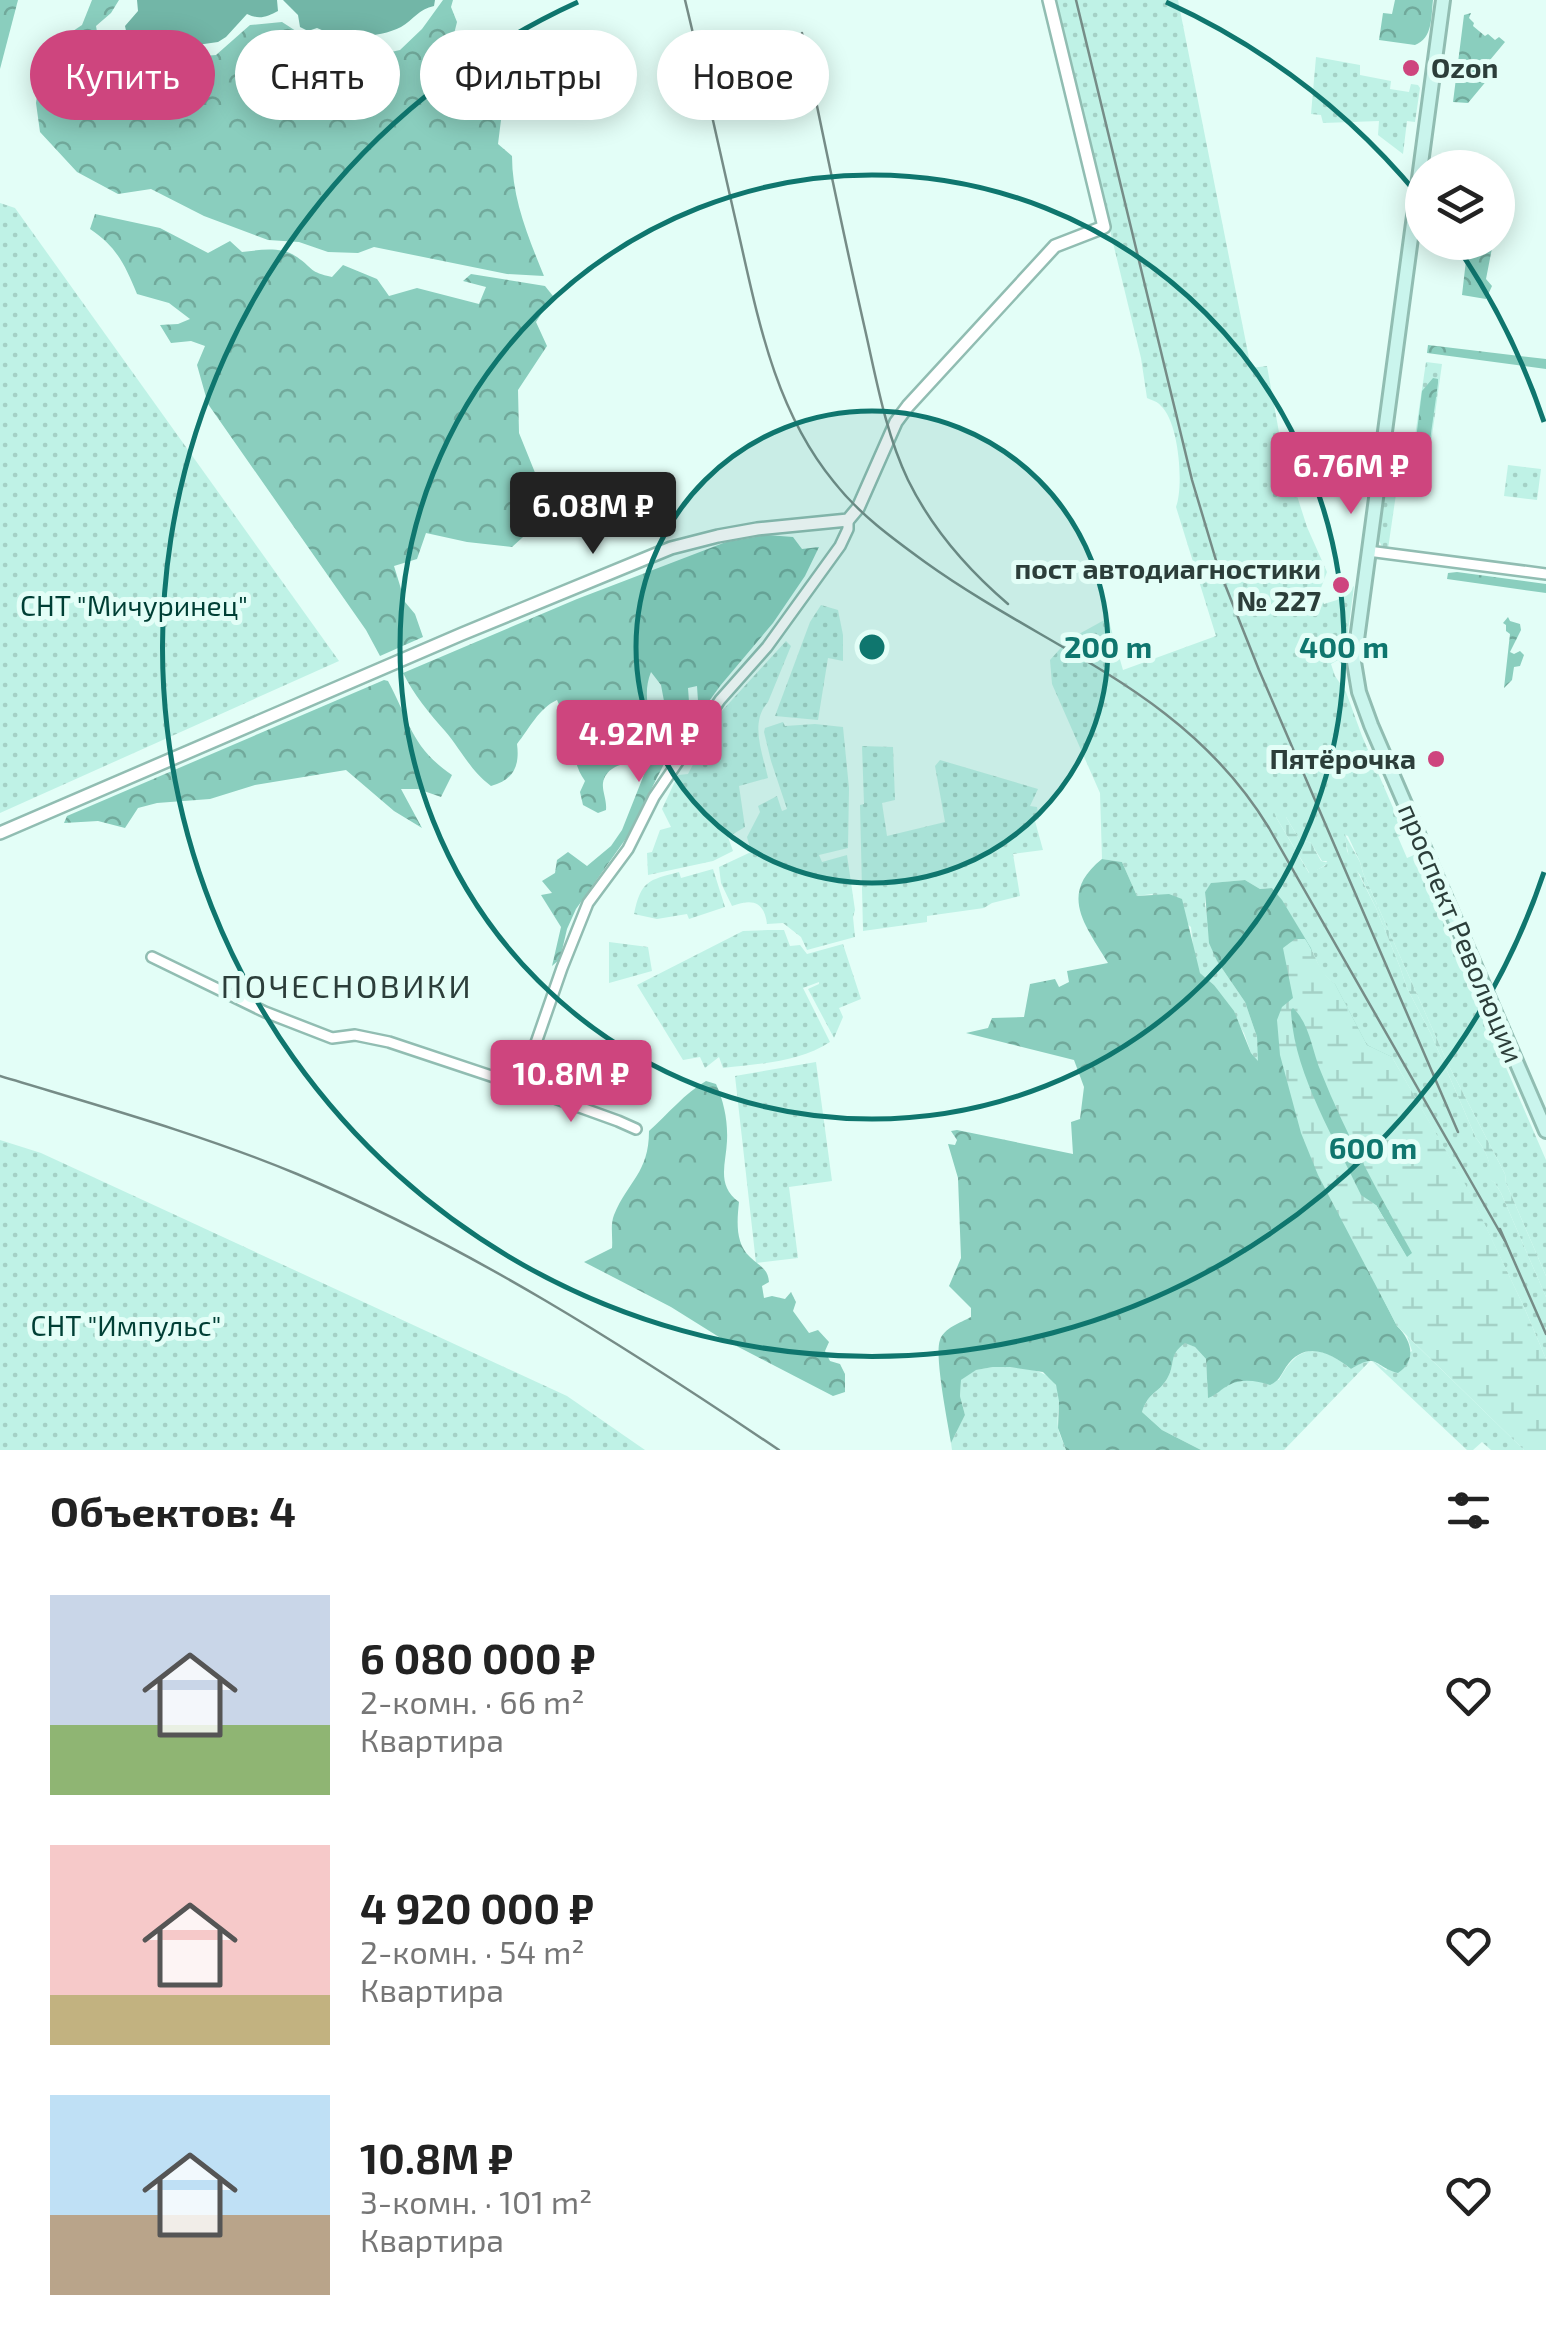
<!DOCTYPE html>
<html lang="ru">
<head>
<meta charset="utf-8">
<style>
	body { margin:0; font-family:"Exo 2",sans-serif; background:#f6f6f6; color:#222; height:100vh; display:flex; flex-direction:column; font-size:38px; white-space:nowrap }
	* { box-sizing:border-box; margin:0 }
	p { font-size:32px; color:#767676 }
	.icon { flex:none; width:55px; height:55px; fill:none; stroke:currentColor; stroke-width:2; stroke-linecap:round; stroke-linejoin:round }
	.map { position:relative; height:1450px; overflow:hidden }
	.sheet { display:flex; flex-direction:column; background:#fff; flex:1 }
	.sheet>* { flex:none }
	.top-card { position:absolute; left:30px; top:30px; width:1000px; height:90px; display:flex; gap:20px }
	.buttons { position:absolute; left:1405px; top:150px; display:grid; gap:20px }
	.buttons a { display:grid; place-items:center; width:110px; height:110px; border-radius:50%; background:#fff; box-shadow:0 5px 25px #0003; font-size:50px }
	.price { position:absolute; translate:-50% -85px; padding:0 22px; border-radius:10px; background:#ce457e; color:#fff; font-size:32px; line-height:65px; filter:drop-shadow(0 2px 5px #0008) }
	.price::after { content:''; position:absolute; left:50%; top:60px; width:30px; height:22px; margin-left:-15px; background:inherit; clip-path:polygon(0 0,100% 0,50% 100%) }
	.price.active { background:#222; color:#fff }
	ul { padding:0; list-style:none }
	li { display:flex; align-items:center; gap:30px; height:250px; padding:0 50px }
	li span { display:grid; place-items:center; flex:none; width:280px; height:200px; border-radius:0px; color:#555 }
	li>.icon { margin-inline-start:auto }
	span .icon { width:120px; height:120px; fill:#fffc; stroke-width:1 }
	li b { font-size:42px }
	h2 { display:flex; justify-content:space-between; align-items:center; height:120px; padding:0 50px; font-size:42px }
	.chip { padding:0 35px; border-radius:45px; background:#fff; box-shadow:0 5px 25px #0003; font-size:35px; line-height:90px }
	.chip.active { background:#ce457e; color:#fff }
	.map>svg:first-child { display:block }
	.grass { fill:url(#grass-dots); fill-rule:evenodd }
	.forest { fill:url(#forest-crowns) }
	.wetland { fill:url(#wetland-marsh); fill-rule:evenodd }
	.water { fill:#72b6a7 }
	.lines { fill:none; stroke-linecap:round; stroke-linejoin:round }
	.minor-casing { stroke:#91bdb2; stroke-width:14 }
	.tertiary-casing { stroke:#91bdb2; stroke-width:16 }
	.secondary-casing { stroke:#91bdb2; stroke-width:18 }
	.minor { stroke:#fff; stroke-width:9 }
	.tertiary { stroke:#fff; stroke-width:11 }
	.secondary { stroke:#caf5ed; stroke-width:12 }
	.rail { stroke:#768c87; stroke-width:2.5 }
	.ring { fill:none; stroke:#0f766e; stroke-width:5 }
	.poi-dot { fill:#ce457e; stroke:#e3fef7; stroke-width:4 }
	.labels { text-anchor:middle; stroke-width:10; stroke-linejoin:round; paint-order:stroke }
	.poi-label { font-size:28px; font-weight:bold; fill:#2c3e3a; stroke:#e3fef7; text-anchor:end }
	.park-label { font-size:28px; fill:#003f35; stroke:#e3fef7 }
	.street-label { font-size:28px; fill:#2c3e3a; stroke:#e3fef7 }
	.quarter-label { font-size:32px; letter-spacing:2.5px; fill:#2c3e3a; stroke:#e3fef7 }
	.centre { fill:#0f766e; stroke:#e3fef7; stroke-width:5 }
	.ring-label { font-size:30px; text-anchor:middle; font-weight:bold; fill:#0f766e; stroke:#e3fef7; stroke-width:10; stroke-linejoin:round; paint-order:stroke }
</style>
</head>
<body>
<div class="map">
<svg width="1546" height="1450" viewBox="0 0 1546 1450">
	<defs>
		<pattern id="grass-dots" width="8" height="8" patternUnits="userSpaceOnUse" patternTransform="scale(2.5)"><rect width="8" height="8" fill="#bff2e6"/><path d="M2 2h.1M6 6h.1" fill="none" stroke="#a4d1c6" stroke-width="1.8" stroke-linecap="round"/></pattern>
		<pattern id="forest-crowns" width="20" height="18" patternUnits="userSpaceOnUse" patternTransform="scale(2.5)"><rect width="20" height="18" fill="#8acebe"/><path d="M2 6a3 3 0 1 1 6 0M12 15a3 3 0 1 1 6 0" fill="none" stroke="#71a99b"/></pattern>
		<pattern id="wetland-marsh" width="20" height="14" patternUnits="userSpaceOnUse" patternTransform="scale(2.5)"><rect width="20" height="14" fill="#bff2e6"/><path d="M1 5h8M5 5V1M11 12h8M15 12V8" fill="none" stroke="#a4d1c6"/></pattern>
	</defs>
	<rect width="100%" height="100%" fill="#e3fef7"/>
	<g class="grass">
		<path d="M 1054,0 L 1178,0 L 1251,368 L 1267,366 L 1282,449 L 1307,527 L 1327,572 L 1319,593 L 1324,604 L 1337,600 L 1354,586 L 1344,662 L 1341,664 L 1338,660 L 1331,664 L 1335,676 L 1346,692 L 1362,736 L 1404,833 L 1398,837 L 1407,858 L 1414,855 L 1546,1160 L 1546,1276 L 1506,1183 L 1505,1174 L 1448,1064 L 1363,873 L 1360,862 L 1348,836 L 1345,835 L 1347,851 L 1376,908 L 1400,967 L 1407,988 L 1431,1034 L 1476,1138 C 1485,1149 1493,1165 1490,1179 L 1495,1183 L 1501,1193 L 1546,1297 L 1546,1359 L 1524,1307 L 1469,1192 L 1392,1057 L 1367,1045 L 1335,984 C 1317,971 1318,960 1308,943 C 1296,925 1286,905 1272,888 L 1260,889 L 1245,880 L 1212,883 L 1205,892 L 1205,905 L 1217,961 L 1245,1002 L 1257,1037 L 1259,1063 L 1251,1053 L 1244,1033 L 1214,985 L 1200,973 L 1194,956 L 1191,927 L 1152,894 L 1137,896 L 1122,862 L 1102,859 L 1100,793 L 1052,684 L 1050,660 L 1068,640 L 1108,618 L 1123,670 L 1216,636 L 1176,507 C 1184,486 1179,422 1161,406 C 1157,401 1153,401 1147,398 L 1141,358 ZM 1276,817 L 1286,817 L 1299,839 L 1311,843 L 1322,861 L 1327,861 L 1325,866 L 1309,873 Z"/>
		<path d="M 1316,57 L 1360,65 L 1360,75 L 1391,81 L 1390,89 L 1409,92 L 1411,84 L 1418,85 L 1420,88 L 1415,122 L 1407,121 L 1403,154 L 1378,135 L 1379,121 L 1323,123 L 1321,115 L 1311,114 Z"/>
		<path d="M 0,203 L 15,208 L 339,661 L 0,813 Z"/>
		<path d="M 1426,362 L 1442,364 L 1425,486 L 1408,483 Z"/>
		<path d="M 1508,465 L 1541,469 L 1537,500 L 1504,496 Z"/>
		<path d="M 1390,485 L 1395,486 L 1396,494 L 1388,549 L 1382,547 L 1378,538 L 1385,489 Z"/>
		<path d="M 821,605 L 838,610 L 843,635 L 843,661 L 828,658 L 818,720 L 775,716 L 810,622 Z"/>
		<path d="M 786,641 L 791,646 L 768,702 C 749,723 763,754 768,778 L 739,786 L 745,827 L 728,837 L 733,851 L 713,861 L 648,875 L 647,853 L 652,852 L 660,830 L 671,827 L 662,809 L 678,775 L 688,774 L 720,713 Z"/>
		<path d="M 783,722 L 785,726 L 815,724 L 843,727 L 849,788 L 848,848 L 819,855 L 822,862 L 847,855 L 855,910 L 853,917 L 855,937 L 807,950 L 801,937 L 783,923 L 767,924 C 764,900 751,899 732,906 L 721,883 L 719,867 L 751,852 L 747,837 L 760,812 L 758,806 L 777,796 L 782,811 L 787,809 L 771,761 L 764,732 L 765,728 Z"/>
		<path d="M 862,746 L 893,747 L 895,800 L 882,803 L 887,836 L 945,822 L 935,766 L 940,760 L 1038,789 L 1030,806 L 1037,807 L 1039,819 L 1035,821 L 1043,850 L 1013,854 L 1020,896 L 992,903 L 984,908 L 927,916 L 927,922 L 863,931 L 860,805 L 864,804 Z"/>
		<path d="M 713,869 L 725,907 L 689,919 L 687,914 L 657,919 L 634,914 C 641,881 648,880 679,872 L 681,878 Z"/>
		<path d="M 768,930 L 784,930 L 790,946 L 800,945 L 807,954 L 843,944 L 861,999 L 839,1008 L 843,1017 L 834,1038 L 808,989 L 819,984 L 819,982 L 803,988 L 830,1042 C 799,1062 759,1064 723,1068 L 719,1057 L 705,1068 L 700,1057 L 683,1060 L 637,985 L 743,931 Z"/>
		<path d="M 609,942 L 648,947 L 652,971 L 609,983 Z"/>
		<path d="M 816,1062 L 832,1181 L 789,1187 L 798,1258 L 756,1263 L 735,1076 Z"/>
		<path d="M 0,1140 L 41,1153 L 567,1396 L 645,1450 L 0,1450 Z"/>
		<path d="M 1407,1336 L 1524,1450 L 1491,1450 L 1482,1442 L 1473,1450 L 1467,1450 L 1371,1360 L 1284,1450 L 1201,1450 L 1162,1430 L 1142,1412 C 1149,1391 1158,1394 1167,1379 C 1176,1364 1168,1354 1185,1342 L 1195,1347 L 1206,1359 L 1208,1397 C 1218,1394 1221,1389 1229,1384 C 1243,1377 1264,1380 1279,1380 C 1299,1342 1320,1344 1351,1369 C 1368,1358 1369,1357 1386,1370 L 1412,1351 Z"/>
		<path d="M 993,1367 C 1013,1367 1049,1366 1057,1388 C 1062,1400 1056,1414 1058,1427 C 1059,1435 1064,1443 1066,1450 L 952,1450 L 951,1443 L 965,1415 L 960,1396 L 961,1380 L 975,1370 Z"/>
	</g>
	<g class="forest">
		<path d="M 0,0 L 18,0 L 0,69 Z"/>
		<path d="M 92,0 L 119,0 L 111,13 L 96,26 L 98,37 L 116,42 L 134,55 L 164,59 L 216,55 L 250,25 L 282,22 L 327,51 L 348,58 L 373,56 L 400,50 L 422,29 L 443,0 L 453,0 L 451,7 L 457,22 L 449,54 L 463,57 C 470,75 473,87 494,91 L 493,108 L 501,120 L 498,144 L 512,156 C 512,198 528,237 544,276 L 507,274 L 374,247 L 358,253 L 328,252 L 299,242 L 268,240 L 204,216 L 151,189 L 118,194 L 77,172 L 40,132 L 36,103 L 43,51 L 82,25 Z"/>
		<path d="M 1395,0 L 1433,0 C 1431,17 1433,38 1415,45 L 1379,40 L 1383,13 L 1392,14 Z"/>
		<path d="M 1471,13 L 1469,18 L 1474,23 L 1473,26 L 1485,36 L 1488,34 L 1495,40 L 1499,37 L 1505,42 L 1490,60 L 1492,62 L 1488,68 L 1493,73 L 1468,103 L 1453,102 L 1464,15 Z"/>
		<path d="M 95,214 L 160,228 L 208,253 L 230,241 L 242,252 C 260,250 281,246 297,257 C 314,269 309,272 332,277 L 343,265 L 377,279 L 389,296 L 417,288 L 479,304 L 486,287 L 463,281 L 471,274 L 545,286 L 553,296 L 536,322 L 547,346 L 518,390 L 519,433 L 540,485 L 533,528 L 512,547 L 467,542 L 426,533 L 417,559 L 394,566 L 405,602 L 415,614 L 423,637 L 380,656 L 366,630 L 208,404 L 197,365 L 205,346 L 191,341 L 171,343 L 160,325 L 178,324 L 190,319 L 169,303 L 137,294 C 125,265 117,247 90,229 Z"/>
		<path d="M 1468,243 L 1493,243 L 1486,279 L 1492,286 L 1486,299 L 1462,295 Z"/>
		<path d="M 1428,345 L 1546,359 L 1546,369 L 1427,353 Z"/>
		<path d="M 1433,378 L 1438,379 L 1438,383 L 1424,484 L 1410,483 C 1414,467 1430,453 1416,439 L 1422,391 Z"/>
		<path d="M 767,535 L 793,537 L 802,549 L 819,547 L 805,576 L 773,623 L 720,686 L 664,764 L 627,837 L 576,909 L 567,929 L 560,959 L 552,966 L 561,927 L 541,895 L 552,893 L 542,881 L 555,873 L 557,860 L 568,852 L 587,866 L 611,846 L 622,830 L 647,767 L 657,760 L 688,721 L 698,701 L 697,686 L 688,688 L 689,702 L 686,710 L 677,712 L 664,701 L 661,685 L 651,672 C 642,694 650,712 653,735 L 641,737 L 640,760 C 627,763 606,765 603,783 C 602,791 607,800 606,810 L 598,813 L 583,805 L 580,792 L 585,781 C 574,766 574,750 569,732 C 567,721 561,710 557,700 C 539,708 529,729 517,744 C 520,767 513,780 491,786 C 469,769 462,751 445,731 C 429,713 414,695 403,673 L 577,599 L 726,542 Z"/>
		<path d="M 1457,572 L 1546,584 L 1546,593 L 1447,579 L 1448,573 Z"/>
		<path d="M 1508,617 L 1510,621 L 1520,624 L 1521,630 L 1510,652 L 1514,654 L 1520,651 L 1524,655 L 1520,666 L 1514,667 L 1512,680 L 1504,688 L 1510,634 L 1506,631 L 1506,625 L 1503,623 Z"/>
		<path d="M 384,680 L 388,681 C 410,722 411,747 452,775 L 441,797 L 418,789 L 401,789 L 422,828 L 394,811 L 346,770 L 255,785 L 210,799 L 157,803 L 138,808 L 125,828 L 98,821 L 64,823 L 67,816 Z"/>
		<path d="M 1102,859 L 1122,862 L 1137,896 L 1169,894 L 1182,899 L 1200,973 L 1214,985 L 1234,1011 L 1251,1053 L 1258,1061 L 1257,1037 L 1245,1002 L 1217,961 L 1209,943 L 1205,892 L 1211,883 L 1245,880 L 1260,889 L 1272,888 L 1282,900 L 1311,948 L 1316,964 L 1326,978 L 1335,984 L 1367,1045 L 1392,1057 L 1413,1254 L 1407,1258 L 1376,1205 L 1341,1214 L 1397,1326 C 1412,1341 1417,1360 1398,1373 C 1373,1366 1378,1352 1351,1369 C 1331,1353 1305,1339 1286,1367 C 1280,1376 1280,1380 1270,1385 C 1257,1381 1242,1378 1229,1385 C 1221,1389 1217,1395 1208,1398 L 1206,1359 L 1195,1347 L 1185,1343 C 1168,1355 1176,1364 1167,1379 C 1158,1394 1149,1391 1142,1412 L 1162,1430 L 1201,1450 L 1066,1450 L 1058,1428 L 1059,1401 L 1056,1385 L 1043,1372 L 1010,1367 L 993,1367 L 976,1370 L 961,1380 L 960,1396 L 965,1415 L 951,1443 C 948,1424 934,1355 940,1340 C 944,1328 960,1323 971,1317 L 971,1308 L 949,1286 L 961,1258 L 958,1178 L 948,1144 L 955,1145 L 957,1140 L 951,1131 L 957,1130 L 1073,1154 L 1071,1122 L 1080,1119 L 1084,1087 L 1074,1060 L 966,1033 L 988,1028 L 992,1018 L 1024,1017 L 1030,984 L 1055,979 L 1059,987 L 1069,982 L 1067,971 L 1108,963 C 1085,925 1058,894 1102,859 Z"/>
		<path d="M 706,1081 L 716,1084 C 724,1102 728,1121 727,1141 C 726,1164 716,1185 739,1202 C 737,1221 735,1243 750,1257 C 759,1266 768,1268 769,1282 L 762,1286 L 764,1298 L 772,1296 L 785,1299 L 791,1292 L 796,1302 L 793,1311 L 809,1333 L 818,1330 L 829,1342 L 825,1351 L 830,1361 L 840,1364 L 845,1374 L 845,1392 L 833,1396 L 719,1337 L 671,1307 L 584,1262 L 612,1248 C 613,1237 610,1225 614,1215 C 628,1181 649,1173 649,1131 C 668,1114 685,1093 706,1081 Z"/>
	</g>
	<g class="wetland">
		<path d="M 1271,799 L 1280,807 L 1299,839 L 1311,843 L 1321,861 L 1329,863 L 1310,874 L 1276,817 L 1269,801 Z"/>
		<path d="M 1344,833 L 1360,862 L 1363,873 L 1448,1064 L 1505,1174 L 1506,1183 L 1546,1276 L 1546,1297 L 1501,1193 L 1495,1183 L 1489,1179 C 1493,1165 1485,1149 1476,1138 L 1431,1034 L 1407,988 L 1400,967 L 1376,908 L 1360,875 L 1350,862 Z"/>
		<path d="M 1295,939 L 1305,939 C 1316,955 1318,971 1335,984 L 1367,1045 L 1392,1057 L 1469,1191 L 1524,1307 L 1546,1359 L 1546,1450 L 1524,1450 L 1397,1326 L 1318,1175 L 1301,1133 L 1280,1055 L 1277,1020 L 1282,1007 L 1293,998 L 1283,948 ZM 1293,1008 C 1310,1024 1312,1051 1321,1072 C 1346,1135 1379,1194 1412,1253 L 1407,1257 L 1376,1205 L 1361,1195 C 1335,1139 1293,1072 1291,1010 Z"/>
	</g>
	<g class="water">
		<path d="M 137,0 L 277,0 L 278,11 C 267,17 259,20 247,14 L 226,37 L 218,42 L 148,52 L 139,47 L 126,46 L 128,40 L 125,26 L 138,11 Z"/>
		<path d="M 283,0 L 435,0 L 434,6 C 419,9 413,20 401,27 C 382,37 346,40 329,30 L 324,31 L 317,28 L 308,31 L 300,27 L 298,15 Z"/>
	</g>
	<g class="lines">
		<defs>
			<g id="minor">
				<path d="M 1368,551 L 1546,574"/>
				<path d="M 152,957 L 265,1012 L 332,1038 L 355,1035 L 389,1042 L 521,1086 L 618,1121 L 636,1129"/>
				<path d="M 521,1086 L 562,968 L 588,903 L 628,849 L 654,797 L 720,700 L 767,647 L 840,546 L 848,529 L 848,520"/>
			</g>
			<path id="tertiary" d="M 0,833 L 462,634 L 671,548 L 718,536 L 757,529 L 848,520 L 858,508 L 896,422 L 908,406 L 1055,246 L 1104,227 L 1049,0"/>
			<path id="secondary" d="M 1443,0 L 1354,662 L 1359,692 L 1371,725 L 1546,1131"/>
		</defs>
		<use href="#minor" class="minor-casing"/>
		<use href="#tertiary" class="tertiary-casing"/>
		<use href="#secondary" class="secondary-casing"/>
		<use href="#minor" class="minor"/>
		<use href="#tertiary" class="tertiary"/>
		<use href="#secondary" class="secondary"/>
		<g class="rail">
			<path d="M 685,0 C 703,74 719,148 736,222 C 757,313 773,408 834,482 C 859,514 892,538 925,562 C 1049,651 1185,690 1269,828 L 1505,1241"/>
			<path d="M 1076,0 L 1192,480 L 1218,567 L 1259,670 L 1458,1132"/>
			<path d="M 802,33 C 822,131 842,228 864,325 C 876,377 885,432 908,480 C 932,529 966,568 1008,604"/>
			<path d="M 0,1076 C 99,1106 201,1134 297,1174 C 468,1246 625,1346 779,1450"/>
			<path d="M 1500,1229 L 1546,1334"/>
		</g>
	</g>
	<circle cx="872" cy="647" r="236" fill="#0f766e" fill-opacity=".12"/>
	<g class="ring">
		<circle cx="872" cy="647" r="236"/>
		<circle cx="872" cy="647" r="472"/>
		<path d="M1544 872A709 709 0 1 1 578 2M1166 2A709 709 0 0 1 1419 196M1456 245A709 709 0 0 1 1544 422"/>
	</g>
	<g class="poi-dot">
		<circle cx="1411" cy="68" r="10"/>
		<circle cx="1341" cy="585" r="10"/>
		<circle cx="1436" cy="759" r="10"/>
	</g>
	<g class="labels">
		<g class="poi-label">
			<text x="1431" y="78" text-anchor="start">Ozon</text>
			<text x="1321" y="579">пост автодиагностики<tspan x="1321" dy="32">№ 227</tspan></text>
			<text x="1416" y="769">Пятёрочка</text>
		</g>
		<g class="park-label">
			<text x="134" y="616">СНТ "Мичуринец"</text>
			<text x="126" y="1336">СНТ "Импульс"</text>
		</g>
		<g class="street-label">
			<text transform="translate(1461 933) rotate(67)" y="10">проспект Революции</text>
		</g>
		<g class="quarter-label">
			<text x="347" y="998">ПОЧЕСНОВИКИ</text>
		</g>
	</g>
	<circle cx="872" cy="647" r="15" class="centre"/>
	<g class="ring-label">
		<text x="1108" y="658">200 m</text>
		<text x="1344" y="658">400 m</text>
		<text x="1373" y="1159">600 m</text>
	</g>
</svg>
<div class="buttons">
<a><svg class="icon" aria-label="layers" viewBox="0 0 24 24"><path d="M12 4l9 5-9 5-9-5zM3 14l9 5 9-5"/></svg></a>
</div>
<b class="price" style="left:1351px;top:517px">6.76M ₽</b>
<b class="price active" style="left:593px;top:557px">6.08M ₽</b>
<b class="price" style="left:639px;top:785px">4.92M ₽</b>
<b class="price" style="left:571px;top:1125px">10.8M ₽</b>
<div class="top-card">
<a class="chip active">Купить</a>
<a class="chip">Снять</a>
<a class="chip">Фильтры</a>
<a class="chip">Новое</a>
</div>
</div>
<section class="sheet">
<h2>Объектов: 4<svg class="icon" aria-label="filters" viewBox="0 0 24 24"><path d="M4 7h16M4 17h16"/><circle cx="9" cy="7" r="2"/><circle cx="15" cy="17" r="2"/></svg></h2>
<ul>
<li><span style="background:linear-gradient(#c9d6e8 65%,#8fb573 0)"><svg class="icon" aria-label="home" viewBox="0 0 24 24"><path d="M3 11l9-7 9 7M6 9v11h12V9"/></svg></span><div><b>6 080 000 ₽</b><p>2-комн. · 66 m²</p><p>Квартира</p></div><svg class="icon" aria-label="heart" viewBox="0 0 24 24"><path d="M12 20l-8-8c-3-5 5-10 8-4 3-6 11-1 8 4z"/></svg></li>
<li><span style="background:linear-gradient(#f6c9c9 75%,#c2b280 0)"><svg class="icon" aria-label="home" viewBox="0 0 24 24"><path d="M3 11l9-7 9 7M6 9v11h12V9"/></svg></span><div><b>4 920 000 ₽</b><p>2-комн. · 54 m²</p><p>Квартира</p></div><svg class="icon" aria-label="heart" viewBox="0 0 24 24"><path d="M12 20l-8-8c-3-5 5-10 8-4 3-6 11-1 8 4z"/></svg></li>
<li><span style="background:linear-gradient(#bfe0f5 60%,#b9a48a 0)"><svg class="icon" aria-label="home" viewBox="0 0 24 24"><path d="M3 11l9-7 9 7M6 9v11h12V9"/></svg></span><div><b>10.8M ₽</b><p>3-комн. · 101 m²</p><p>Квартира</p></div><svg class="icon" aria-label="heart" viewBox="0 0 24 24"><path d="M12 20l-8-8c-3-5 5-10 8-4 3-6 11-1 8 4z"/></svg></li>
</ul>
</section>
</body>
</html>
